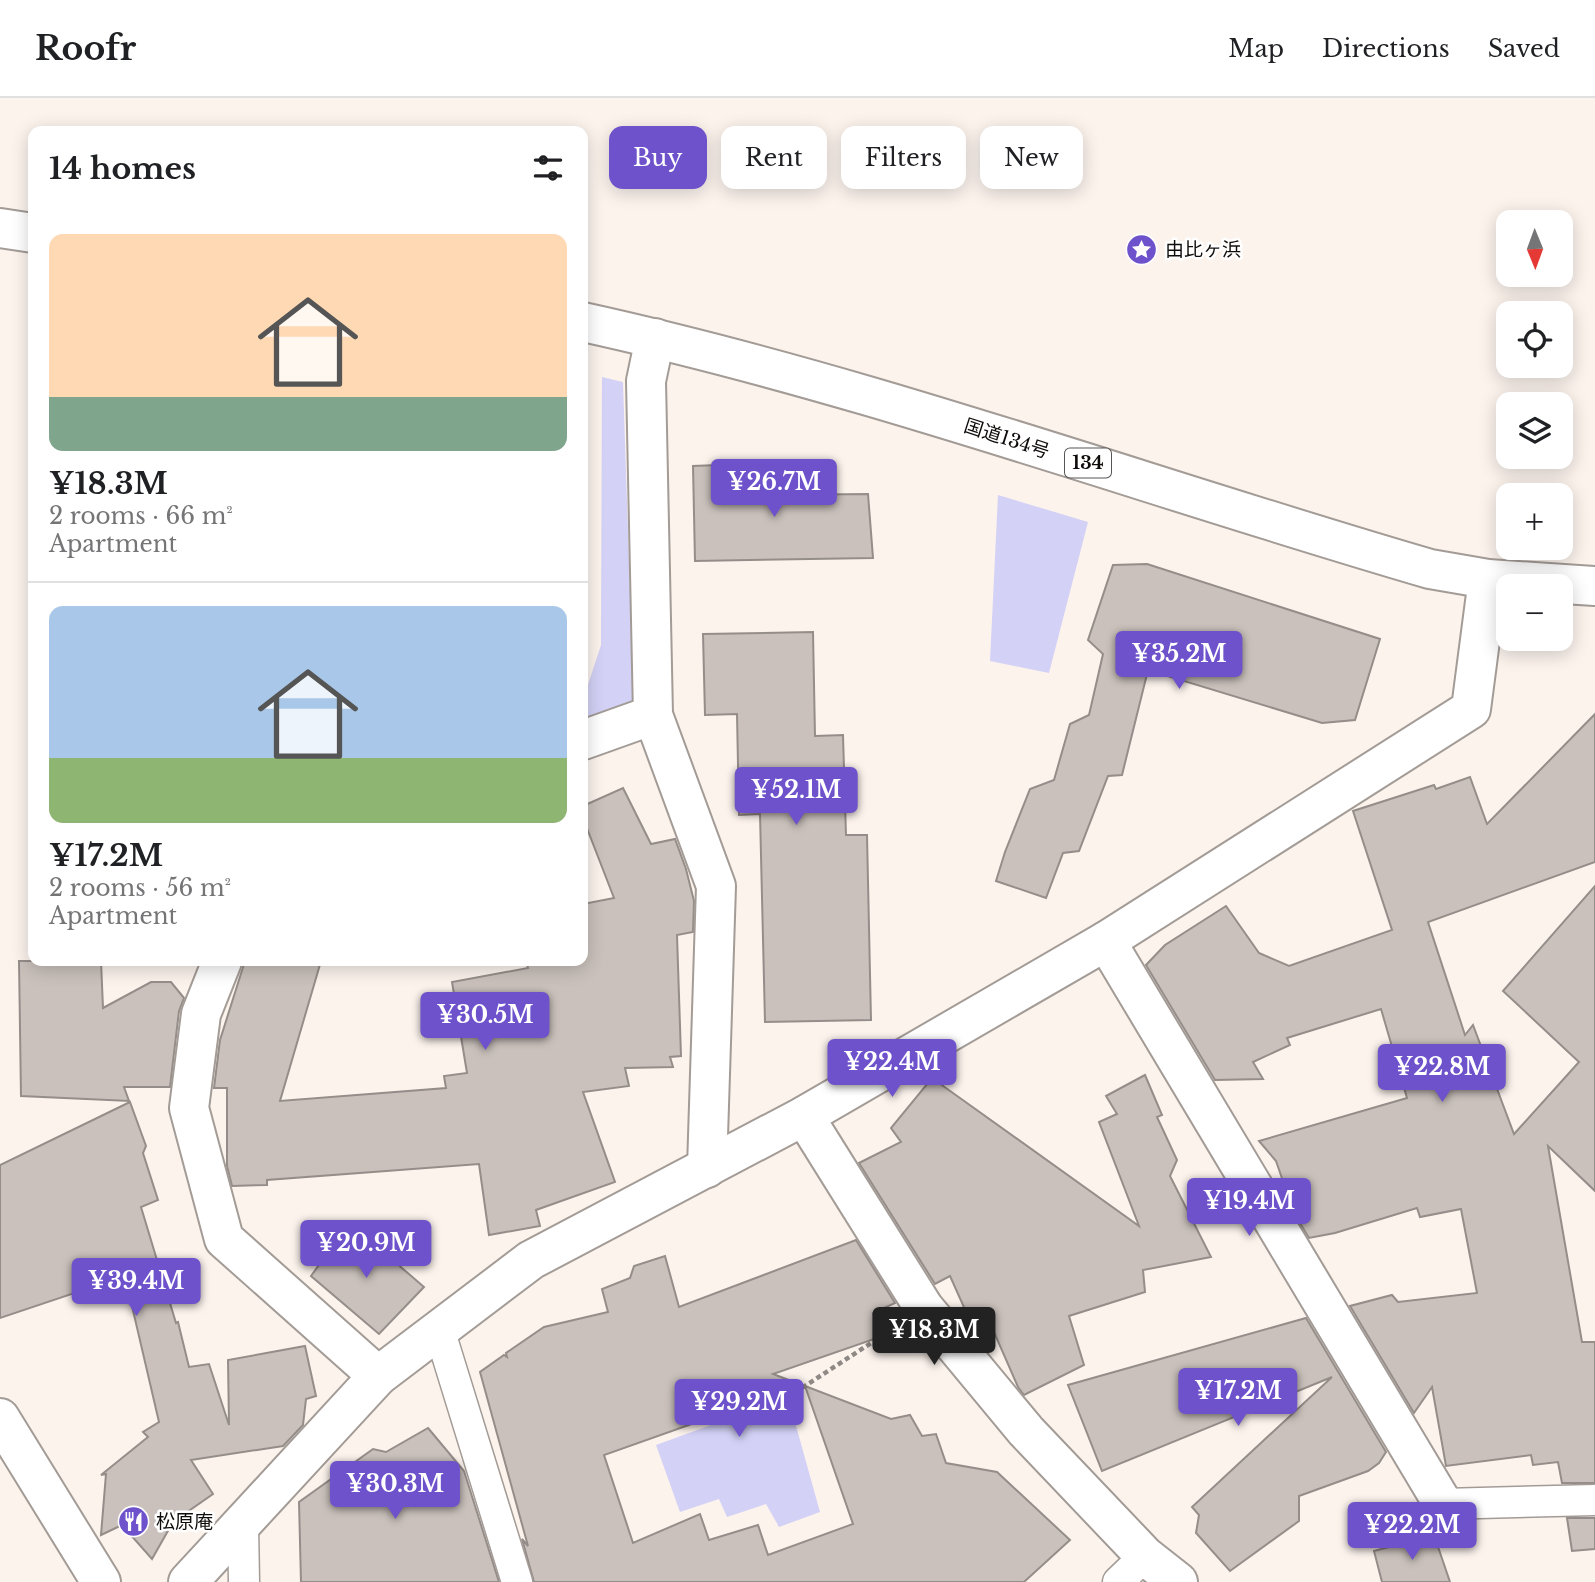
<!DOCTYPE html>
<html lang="en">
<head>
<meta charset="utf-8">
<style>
	body { margin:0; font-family:"Libre Baskerville","Noto Sans JP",serif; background:#f2f2f2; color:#202124; height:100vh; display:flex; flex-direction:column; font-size:26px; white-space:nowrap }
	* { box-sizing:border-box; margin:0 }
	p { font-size:23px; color:#757577 }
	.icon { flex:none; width:38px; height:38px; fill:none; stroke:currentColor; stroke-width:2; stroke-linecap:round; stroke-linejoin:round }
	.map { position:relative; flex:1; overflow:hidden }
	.side { position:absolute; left:28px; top:28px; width:560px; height:840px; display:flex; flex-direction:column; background:#fff; border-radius:14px; box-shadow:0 4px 18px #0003 }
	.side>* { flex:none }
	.banner { position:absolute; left:609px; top:28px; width:665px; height:63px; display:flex; gap:14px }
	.needle { width:46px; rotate:179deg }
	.buttons { position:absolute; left:1496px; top:112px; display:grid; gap:14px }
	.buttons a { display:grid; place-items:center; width:77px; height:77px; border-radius:14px; background:#fff; box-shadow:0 4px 18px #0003; font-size:35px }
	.price { position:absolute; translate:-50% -60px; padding:0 16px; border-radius:7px; background:#6d52cc; color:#fff; font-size:23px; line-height:46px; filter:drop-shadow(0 2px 4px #0008) }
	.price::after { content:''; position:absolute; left:50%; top:42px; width:21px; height:16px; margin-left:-10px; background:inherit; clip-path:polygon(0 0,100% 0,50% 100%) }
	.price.active { background:#222; color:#fff }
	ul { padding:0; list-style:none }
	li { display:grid; align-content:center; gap:14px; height:371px; padding:0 21px }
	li+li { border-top:2px solid #e0e0e0 }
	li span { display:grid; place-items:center; height:217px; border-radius:14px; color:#555 }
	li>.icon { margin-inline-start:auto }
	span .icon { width:126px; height:126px; fill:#fffc; stroke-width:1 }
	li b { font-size:30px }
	h2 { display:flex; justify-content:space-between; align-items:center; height:84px; padding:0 21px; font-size:30px }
	.tag { padding:0 24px; border-radius:14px; background:#fff; box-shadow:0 4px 18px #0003; font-size:24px; line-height:63px }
	.tag.active { background:#6d52cc; color:#fff }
	header { display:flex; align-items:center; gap:42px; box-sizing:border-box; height:98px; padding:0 35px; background:#fff; border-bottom:2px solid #e0e0e0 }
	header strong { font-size:33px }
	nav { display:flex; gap:38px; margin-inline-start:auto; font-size:24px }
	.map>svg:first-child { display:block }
	.green { fill:#d3d1f6 }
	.building { fill:#cac1bc; stroke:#958d89; stroke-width:2 }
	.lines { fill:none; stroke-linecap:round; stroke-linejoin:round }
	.service-casing { stroke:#a39b96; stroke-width:33 }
	.minor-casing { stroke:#a39b96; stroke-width:42 }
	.trunk-casing { stroke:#a39b96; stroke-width:42 }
	.path { stroke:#8f8986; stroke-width:4.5; stroke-dasharray:5 3.5; stroke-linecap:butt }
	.service { stroke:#fff; stroke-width:30 }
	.minor { stroke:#fff; stroke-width:38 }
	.trunk { stroke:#fff; stroke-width:38 }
	.labels { text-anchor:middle; stroke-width:5; stroke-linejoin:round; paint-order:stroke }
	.shield { fill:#fff; stroke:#575554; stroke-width:2 }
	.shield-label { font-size:18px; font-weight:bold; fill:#0f0c0b }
	.poi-label { font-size:19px; fill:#0f0c0b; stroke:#fff; text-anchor:start }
	.street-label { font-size:19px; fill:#0f0c0b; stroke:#fff }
</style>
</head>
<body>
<header>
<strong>Roofr</strong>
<nav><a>Map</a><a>Directions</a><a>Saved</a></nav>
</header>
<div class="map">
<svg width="1595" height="1484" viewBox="0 0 1595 1484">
	<rect width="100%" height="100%" fill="#fcf3ed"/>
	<g class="green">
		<path d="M 602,279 L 623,284 L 634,614 L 583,630 L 583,602 L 601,547 Z"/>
		<path d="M 998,397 L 1088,424 L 1049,575 L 990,563 Z"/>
		<path d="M 788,1299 L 820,1414 L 779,1429 L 766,1406 L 727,1419 L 719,1401 L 680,1414 L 656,1347 Z"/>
	</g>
	<g class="building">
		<path d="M 770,365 L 773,397 L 868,396 L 873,460 L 695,463 L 693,368 Z"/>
		<path d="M 1147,466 L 1380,541 L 1355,622 L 1322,625 L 1148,572 L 1122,677 L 1108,678 L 1079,753 L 1063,755 L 1046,800 L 996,783 L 1005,754 L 1030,691 L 1054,682 L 1070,626 L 1089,617 L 1103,556 L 1088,542 L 1113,467 Z"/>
		<path d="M 813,534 L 815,638 L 843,637 L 846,737 L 867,737 L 871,922 L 765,924 L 760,716 L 739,717 L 737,616 L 705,617 L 703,536 Z"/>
		<path d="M 1595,616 L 1595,764 L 1428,824 L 1465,937 L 1473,927 L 1514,1036 L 1579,964 L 1503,893 L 1595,788 L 1595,1093 L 1548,1048 L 1582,1244 L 1595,1244 L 1595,1385 L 1562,1385 L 1558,1364 L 1533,1367 L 1531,1357 L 1446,1368 L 1432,1289 L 1414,1315 L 1350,1208 L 1392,1197 L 1398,1204 L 1477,1195 L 1461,1111 L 1420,1119 L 1417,1110 L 1335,1135 L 1309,1140 L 1294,1115 L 1276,1063 L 1259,1043 L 1407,1000 L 1381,911 L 1287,940 L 1290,947 L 1253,964 L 1263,981 L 1215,982 L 1146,867 L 1165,847 L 1226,808 L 1259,855 L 1289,868 L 1392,832 L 1353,713 L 1434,687 L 1436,691 L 1470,679 L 1487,726 Z"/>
		<path d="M 623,690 L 651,746 L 675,741 L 686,771 L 694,803 L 693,834 L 677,837 L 681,958 L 670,959 L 673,969 L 625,970 L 629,988 L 583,994 L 615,1084 L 536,1112 L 540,1128 L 489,1137 L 479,1066 L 267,1082 L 267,1087 L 232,1088 L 227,1068 L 227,990 L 214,990 L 220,942 L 245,863 L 321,863 L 280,1003 L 446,990 L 444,978 L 467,975 L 452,884 L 528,870 L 526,863 L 583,863 L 583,806 L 614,800 L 583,720 L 583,708 Z"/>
		<path d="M 19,863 L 101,863 L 103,910 L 151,884 L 171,884 L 184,900 L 179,913 L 170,989 L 124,989 L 129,1003 L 21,998 Z"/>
		<path d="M 1145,977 L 1162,1017 L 1157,1019 L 1177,1062 L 1170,1078 L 1211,1159 L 1143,1172 L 1145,1194 L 1069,1218 L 1084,1267 L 1024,1297 L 1018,1289 L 987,1218 L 971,1225 L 950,1178 L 935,1186 L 859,1065 L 901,1044 L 891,1030 L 932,980 L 1139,1128 L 1099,1024 L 1117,1016 L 1106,998 Z"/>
		<path d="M 130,1004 L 146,1048 L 143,1055 L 158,1102 L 141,1109 L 176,1225 L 178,1224 L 189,1269 L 209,1266 L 229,1327 L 228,1262 L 305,1248 L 316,1298 L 306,1301 L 303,1327 L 283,1348 L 191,1362 L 213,1396 L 173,1424 L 152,1461 L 122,1427 L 101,1437 L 106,1376 L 101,1377 L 148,1339 L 143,1334 L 159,1324 L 125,1178 L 0,1220 L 0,1067 Z"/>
		<path d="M 352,1127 L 424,1189 L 379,1236 L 311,1178 L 334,1146 Z"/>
		<path d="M 856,1142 L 895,1205 L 873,1215 L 883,1238 L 773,1276 L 802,1287 L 604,1357 L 633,1445 L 700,1416 L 709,1442 L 758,1427 L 768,1457 L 853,1426 L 805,1288 L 891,1321 L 910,1317 L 922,1338 L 936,1336 L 946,1365 L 997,1374 L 1070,1442 L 1024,1484 L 534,1484 L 522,1441 L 528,1448 L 480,1274 L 504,1257 L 507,1259 L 506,1255 L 544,1229 L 608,1214 L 602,1191 L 630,1180 L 634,1168 L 665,1158 L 679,1209 Z"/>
		<path d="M 1306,1220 L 1386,1354 L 1379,1365 L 1368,1373 L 1299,1398 L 1299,1423 L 1230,1473 L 1196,1435 L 1199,1417 L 1192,1409 L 1332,1279 L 1102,1373 L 1068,1287 Z"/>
		<path d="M 428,1330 L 464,1373 L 499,1484 L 301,1484 L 299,1404 L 373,1351 L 386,1354 Z"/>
		<path d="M 1567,1420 L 1595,1420 L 1595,1451 L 1572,1453 Z"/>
		<path d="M 1434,1437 L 1450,1484 L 1382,1484 L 1374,1453 Z"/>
	</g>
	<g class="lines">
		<defs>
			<g id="service">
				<path d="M 439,1231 L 517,1484"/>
				<path d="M 1443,1406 L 1595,1402"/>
				<path d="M 243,1427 L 244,1484"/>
				<path d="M 1118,1484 L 1145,1458"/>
			</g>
			<g id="minor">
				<path d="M 655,240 L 646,283 L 653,617 L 716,788 L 707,1070"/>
				<path d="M 583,642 L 653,617"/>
				<path d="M 1106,843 L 1443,1406"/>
				<path d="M 222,863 L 201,916 L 189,1010 L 224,1141 L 378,1278"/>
				<path d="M 804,1018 L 924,1210 L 1026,1333 L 1145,1458 L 1178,1484"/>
				<path d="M 0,1320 L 101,1484"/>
				<path d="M 188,1484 L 378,1278 L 531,1162 L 804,1018 L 1106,843 L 1471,611 L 1488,481"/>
			</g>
			<g id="trunk">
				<path d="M 0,130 L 33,135"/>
				<path d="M 583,224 C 870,287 1148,389 1430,471 L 1488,481 L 1595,488"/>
			</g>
		</defs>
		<use href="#service" class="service-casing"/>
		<use href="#minor" class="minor-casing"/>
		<use href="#trunk" class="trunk-casing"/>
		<path class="path" d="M 788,1299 L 888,1234"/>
		<use href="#service" class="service"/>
		<use href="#minor" class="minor"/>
		<use href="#trunk" class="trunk"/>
	</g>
	<defs>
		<symbol id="sight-disc" viewBox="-11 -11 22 22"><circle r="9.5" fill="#6d52cc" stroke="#fff"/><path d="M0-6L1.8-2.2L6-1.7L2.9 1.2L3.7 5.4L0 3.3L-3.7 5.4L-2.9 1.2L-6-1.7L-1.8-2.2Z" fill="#fff"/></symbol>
		<symbol id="restaurant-disc" viewBox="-11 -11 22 22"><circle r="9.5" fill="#6d52cc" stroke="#fff"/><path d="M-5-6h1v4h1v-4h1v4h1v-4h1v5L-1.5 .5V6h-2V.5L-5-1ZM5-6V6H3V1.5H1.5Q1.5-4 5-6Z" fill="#fff"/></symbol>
	</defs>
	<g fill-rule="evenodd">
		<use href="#sight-disc" x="1124" y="134" width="35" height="35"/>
		<use href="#restaurant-disc" x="116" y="1406" width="35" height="35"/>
	</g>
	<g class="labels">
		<rect class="shield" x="1065" y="350.5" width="46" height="29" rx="5"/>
		<g class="shield-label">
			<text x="1088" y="371">134</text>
		</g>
		<g class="poi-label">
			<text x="1165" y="158">由比ヶ浜</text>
			<text x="156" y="1430">松原庵</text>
		</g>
		<g class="street-label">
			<text transform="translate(1007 340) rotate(18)" y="7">国道134号</text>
		</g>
	</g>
</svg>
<div class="buttons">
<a><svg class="needle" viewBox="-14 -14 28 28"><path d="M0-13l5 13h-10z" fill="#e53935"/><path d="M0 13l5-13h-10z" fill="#757577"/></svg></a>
<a><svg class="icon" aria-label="locate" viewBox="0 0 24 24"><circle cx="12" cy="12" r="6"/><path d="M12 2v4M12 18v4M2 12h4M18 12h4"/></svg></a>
<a><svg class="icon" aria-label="layers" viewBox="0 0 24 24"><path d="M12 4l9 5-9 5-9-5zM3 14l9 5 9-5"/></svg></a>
<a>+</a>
<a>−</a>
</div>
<b class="price" style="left:774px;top:421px">¥26.7M</b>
<b class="price" style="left:1179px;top:593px">¥35.2M</b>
<b class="price" style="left:796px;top:729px">¥52.1M</b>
<b class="price" style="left:485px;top:954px">¥30.5M</b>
<b class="price" style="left:892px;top:1001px">¥22.4M</b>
<b class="price" style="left:1442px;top:1006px">¥22.8M</b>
<b class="price" style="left:1249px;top:1140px">¥19.4M</b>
<b class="price" style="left:366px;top:1182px">¥20.9M</b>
<b class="price" style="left:136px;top:1220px">¥39.4M</b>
<b class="price active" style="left:934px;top:1269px">¥18.3M</b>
<b class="price" style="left:1238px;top:1330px">¥17.2M</b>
<b class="price" style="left:739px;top:1341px">¥29.2M</b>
<b class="price" style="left:395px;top:1423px">¥30.3M</b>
<b class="price" style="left:1412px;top:1464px">¥22.2M</b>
<div class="banner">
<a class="tag active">Buy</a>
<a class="tag">Rent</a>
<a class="tag">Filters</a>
<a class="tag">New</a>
</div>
<section class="side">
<h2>14 homes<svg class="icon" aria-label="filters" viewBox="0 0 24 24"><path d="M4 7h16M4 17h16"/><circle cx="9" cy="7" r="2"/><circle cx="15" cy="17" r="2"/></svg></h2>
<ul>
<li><span style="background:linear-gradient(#ffd9b3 75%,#7fa58c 0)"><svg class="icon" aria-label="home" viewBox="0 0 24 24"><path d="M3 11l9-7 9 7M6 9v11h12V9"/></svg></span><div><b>¥18.3M</b><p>2 rooms · 66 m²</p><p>Apartment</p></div></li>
<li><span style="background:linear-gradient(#a9c7e8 70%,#8fb573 0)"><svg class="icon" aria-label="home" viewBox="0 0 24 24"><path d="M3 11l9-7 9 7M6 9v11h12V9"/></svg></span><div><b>¥17.2M</b><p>2 rooms · 56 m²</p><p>Apartment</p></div></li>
</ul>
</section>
</div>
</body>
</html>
